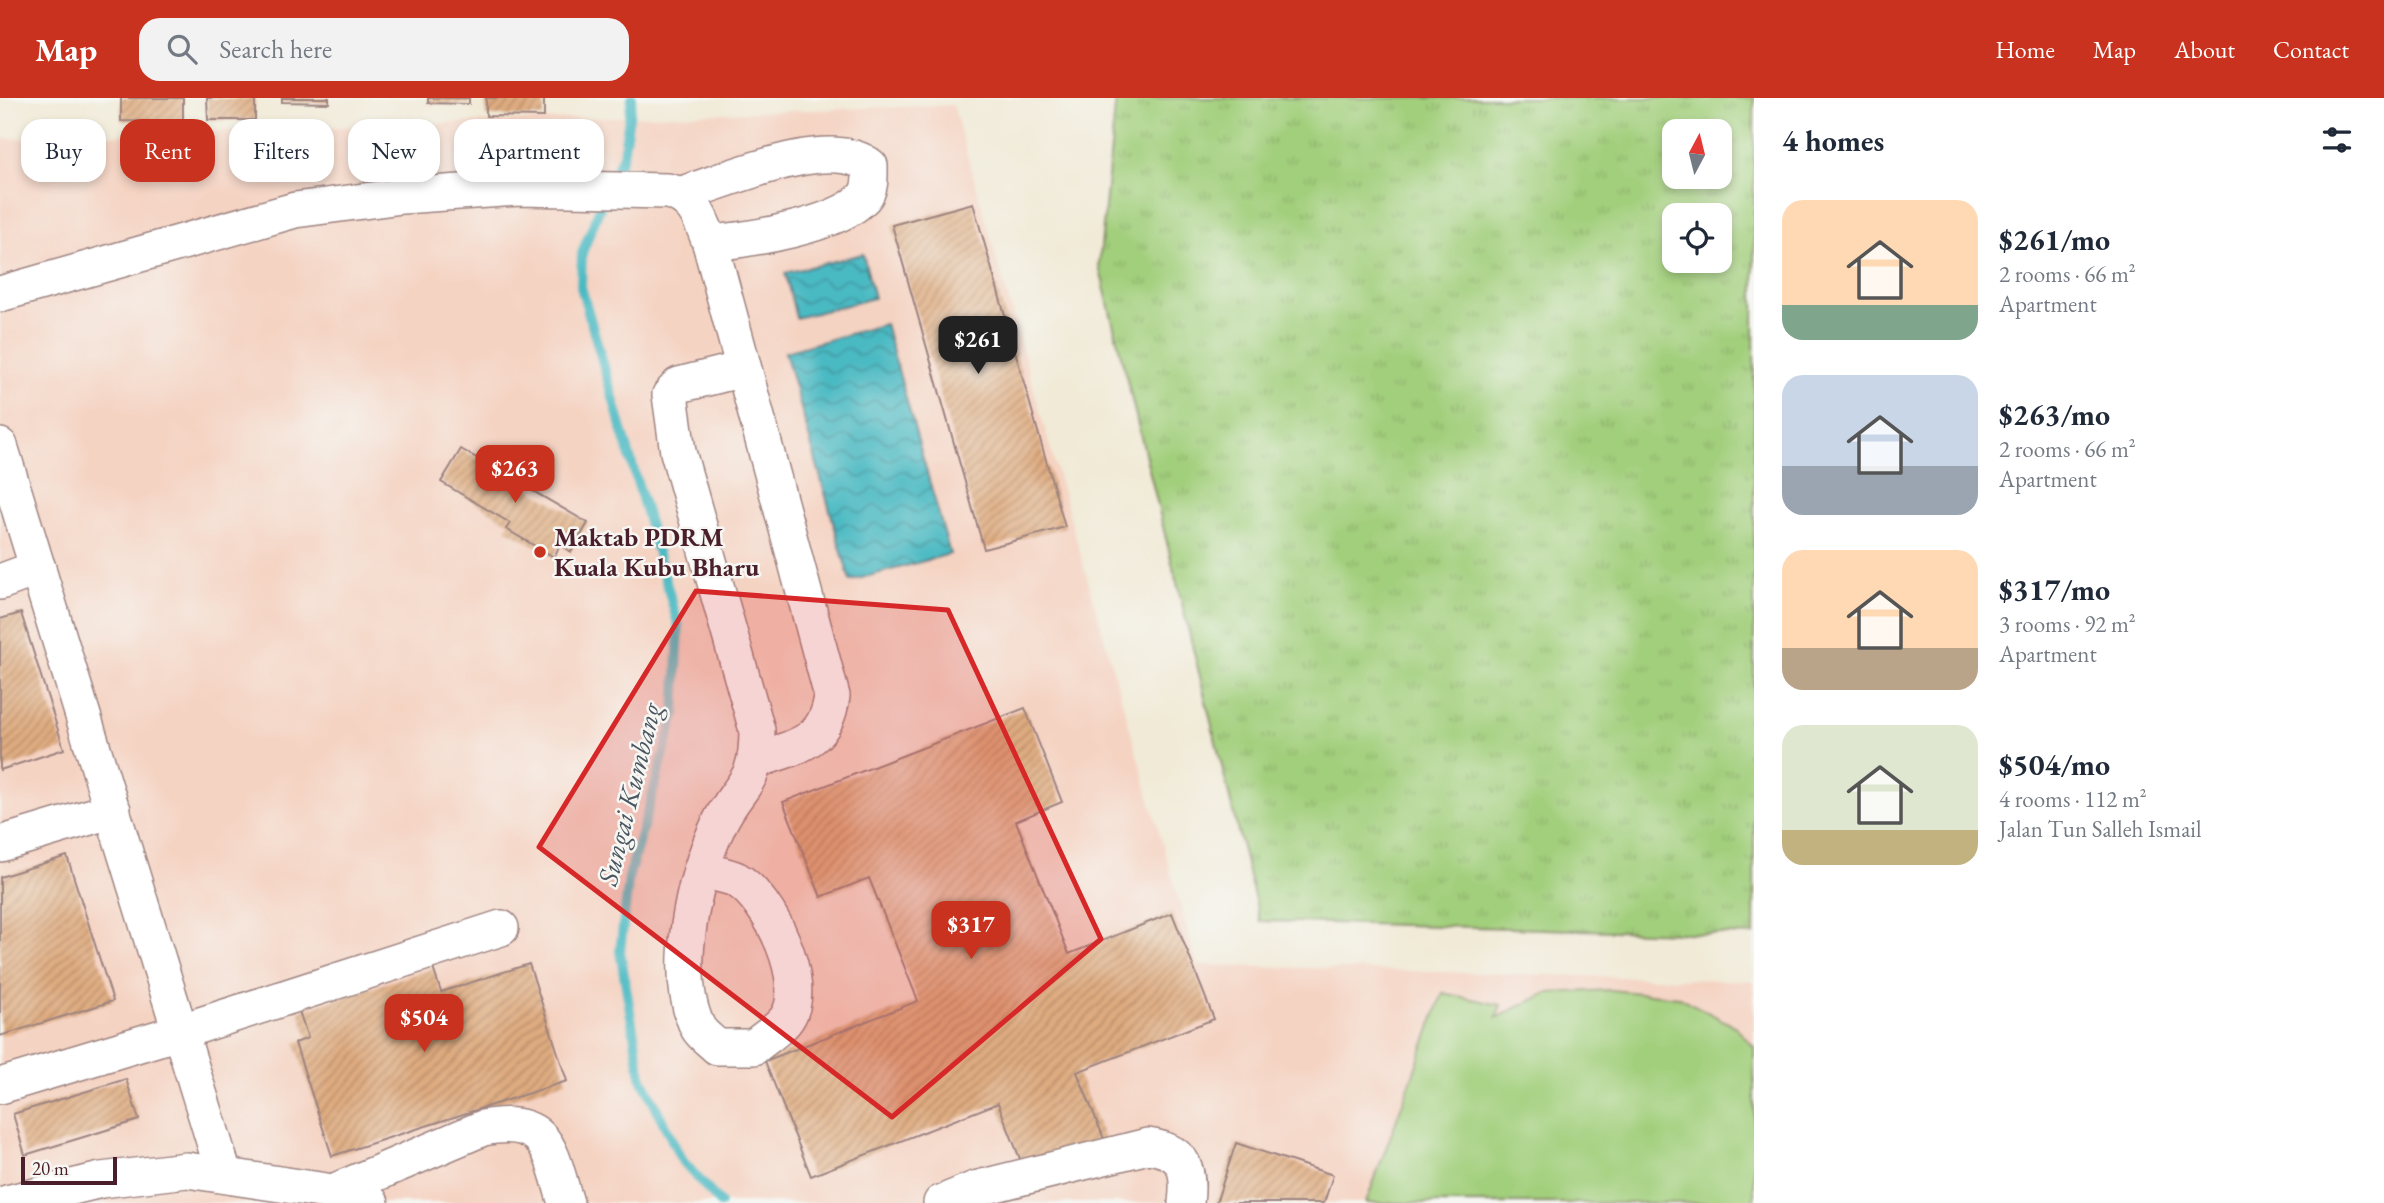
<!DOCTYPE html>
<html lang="en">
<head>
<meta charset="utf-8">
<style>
	body { margin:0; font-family:"EB Garamond",serif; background:#f2f2f3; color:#1f2937; height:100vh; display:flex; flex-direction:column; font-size:26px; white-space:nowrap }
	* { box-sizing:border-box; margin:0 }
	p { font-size:23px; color:#747a83 }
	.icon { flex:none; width:38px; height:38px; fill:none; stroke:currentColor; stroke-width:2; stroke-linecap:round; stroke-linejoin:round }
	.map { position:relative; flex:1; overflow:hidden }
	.sheet { display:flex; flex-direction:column; background:#fff; width:630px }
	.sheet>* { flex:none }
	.guide { position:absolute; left:21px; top:21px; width:665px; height:63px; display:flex; gap:14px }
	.needle { width:46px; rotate:7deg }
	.controls { position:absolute; left:1662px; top:21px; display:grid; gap:14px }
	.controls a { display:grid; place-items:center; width:70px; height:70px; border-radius:14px; background:#fff; box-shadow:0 4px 10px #0003; font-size:35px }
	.scale { position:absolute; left:21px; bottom:18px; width:96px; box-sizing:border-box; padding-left:7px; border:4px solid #4a1f2b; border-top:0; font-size:19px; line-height:24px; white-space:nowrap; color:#4a1f2b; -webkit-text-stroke:5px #f6f6f2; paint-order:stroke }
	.price { position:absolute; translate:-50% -60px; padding:0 16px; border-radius:14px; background:#c8321e; color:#fff; font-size:23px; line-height:46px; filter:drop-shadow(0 2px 4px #0008) }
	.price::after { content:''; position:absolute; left:50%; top:42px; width:21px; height:16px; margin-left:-10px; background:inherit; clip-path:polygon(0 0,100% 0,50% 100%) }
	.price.on { background:#222; color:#fff }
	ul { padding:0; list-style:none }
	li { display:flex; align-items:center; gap:21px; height:175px; padding:0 28px }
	li span { display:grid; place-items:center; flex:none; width:196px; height:140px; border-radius:21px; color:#555 }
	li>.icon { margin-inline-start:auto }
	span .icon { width:84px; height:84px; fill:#fffc; stroke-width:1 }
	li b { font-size:30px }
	h2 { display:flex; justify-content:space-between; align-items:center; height:84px; padding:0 28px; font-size:30px }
	.tag { padding:0 24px; border-radius:21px; background:#fff; box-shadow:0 4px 10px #0003; font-size:24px; line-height:63px }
	.tag.on { background:#c8321e; color:#fff }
	header { display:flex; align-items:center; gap:42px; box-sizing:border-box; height:98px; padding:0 35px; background:#c8321e; color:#fff }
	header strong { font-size:33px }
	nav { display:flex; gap:38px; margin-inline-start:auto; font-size:24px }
	.search { width:490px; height:63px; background:#f2f2f3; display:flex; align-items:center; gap:18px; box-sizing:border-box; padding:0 24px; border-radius:21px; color:#747a83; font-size:26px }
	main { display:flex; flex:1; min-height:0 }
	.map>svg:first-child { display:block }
	.built { fill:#f5d3c2 }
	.grass { fill:url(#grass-tufts); stroke:#767754; stroke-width:2; fill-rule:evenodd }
	.park { fill:#a2cf7c; stroke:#767754; stroke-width:2 }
	.water { fill:url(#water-waves); stroke:#4a6c76; stroke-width:2 }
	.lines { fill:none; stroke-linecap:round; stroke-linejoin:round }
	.stream { stroke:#4ab9c2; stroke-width:10 }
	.building { fill:url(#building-hatch) }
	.minor-casing { stroke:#9e8481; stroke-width:38 }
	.minor { stroke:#fff; stroke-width:35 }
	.marked { fill:#d62828; fill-opacity:0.2; stroke:#d62828; stroke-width:5; stroke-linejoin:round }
	.poi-dot { fill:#c8321e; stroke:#f6f6f2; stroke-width:2.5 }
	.labels { text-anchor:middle; stroke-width:5; stroke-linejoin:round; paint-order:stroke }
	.poi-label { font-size:26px; font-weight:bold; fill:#4a1f2b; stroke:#f6f6f2; text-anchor:start }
	.water-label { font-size:28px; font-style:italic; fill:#4a5560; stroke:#f6f6f2 }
</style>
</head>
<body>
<header>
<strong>Map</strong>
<div class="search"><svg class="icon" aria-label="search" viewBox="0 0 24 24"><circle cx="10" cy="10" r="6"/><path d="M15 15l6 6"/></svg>Search here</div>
<nav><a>Home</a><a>Map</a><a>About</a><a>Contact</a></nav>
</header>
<main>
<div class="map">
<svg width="1754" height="1105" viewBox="0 0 1754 1105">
	<defs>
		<pattern id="grass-tufts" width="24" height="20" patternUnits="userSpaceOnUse" patternTransform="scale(1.75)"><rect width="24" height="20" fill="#a2cf7c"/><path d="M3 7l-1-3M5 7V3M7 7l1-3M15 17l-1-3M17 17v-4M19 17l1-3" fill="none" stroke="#8db16b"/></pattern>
		<pattern id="water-waves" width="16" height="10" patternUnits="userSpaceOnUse" patternTransform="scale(1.75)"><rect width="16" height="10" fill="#4ab9c2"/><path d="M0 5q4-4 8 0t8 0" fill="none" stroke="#40969e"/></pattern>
		<pattern id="building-hatch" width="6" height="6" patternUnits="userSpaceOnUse" patternTransform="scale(1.75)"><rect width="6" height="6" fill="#dfac80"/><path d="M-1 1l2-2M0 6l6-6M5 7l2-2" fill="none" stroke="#b78b69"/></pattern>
	</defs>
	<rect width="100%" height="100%" fill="#f6f6f2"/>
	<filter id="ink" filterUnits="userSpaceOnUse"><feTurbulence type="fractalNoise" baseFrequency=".0143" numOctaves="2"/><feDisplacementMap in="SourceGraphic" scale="14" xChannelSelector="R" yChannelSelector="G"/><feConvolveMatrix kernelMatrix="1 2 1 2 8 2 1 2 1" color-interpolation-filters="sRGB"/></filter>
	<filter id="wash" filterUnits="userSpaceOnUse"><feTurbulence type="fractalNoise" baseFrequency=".00686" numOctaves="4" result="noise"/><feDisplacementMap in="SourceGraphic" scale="28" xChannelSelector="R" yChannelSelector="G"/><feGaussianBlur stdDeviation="1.57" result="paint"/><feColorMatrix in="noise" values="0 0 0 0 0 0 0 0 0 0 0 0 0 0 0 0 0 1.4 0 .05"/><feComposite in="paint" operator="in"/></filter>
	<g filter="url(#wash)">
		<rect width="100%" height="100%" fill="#f1ead7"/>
		<path class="built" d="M 953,7 L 1197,867 L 1754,883 L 1754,1105 L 0,1105 L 0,41 Z"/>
		<path class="grass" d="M 1116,0 L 1754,0 L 1754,837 L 1260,823 L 1099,168 ZM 1675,33 L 1720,33 L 1720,79 L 1675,79 ZM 1675,117 L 1720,117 L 1720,163 L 1675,163 Z"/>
		<path class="park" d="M 1611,892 L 1679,899 L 1736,929 L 1754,949 L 1754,1105 L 1366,1105 L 1443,895 L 1501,907 L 1496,920 L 1547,895 Z"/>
		<g class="water">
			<path d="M 863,156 L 874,200 L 796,220 L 785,175 Z"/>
			<path d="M 885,226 L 950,456 L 850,483 L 785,254 Z"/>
		</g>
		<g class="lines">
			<g class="stream">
				<path d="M 611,84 L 623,57 L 632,0"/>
				<path d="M 605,97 L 582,155 L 581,189 L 679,529 L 675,617 L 629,778 L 620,853 L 641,978 L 681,1061 L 720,1105"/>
			</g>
		</g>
		<g id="blocks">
			<g class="building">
				<path d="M 121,0 L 183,0 L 183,24 L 121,23 Z"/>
				<path d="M 207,0 L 255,0 L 255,22 L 208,22 Z"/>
				<path d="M 282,0 L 329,0 L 329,5 L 282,4 Z"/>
				<path d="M 428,0 L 469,0 L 469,6 L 428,5 Z"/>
				<path d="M 486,0 L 544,0 L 544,19 L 486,18 Z"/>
				<path d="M 973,105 L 1065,429 L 984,451 L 892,127 Z"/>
				<path d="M 461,351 L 588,425 L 571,454 L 560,447 L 554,459 L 506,431 L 510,425 L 441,384 Z"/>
				<path d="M 21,515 L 64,651 L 0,672 L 0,521 Z"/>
				<path d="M 1025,610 L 1062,704 L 1016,723 L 1069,856 L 1172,815 L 1214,921 L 1077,974 L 1104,1041 L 1024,1071 L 998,1005 L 811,1078 L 765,963 L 918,903 L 869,780 L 821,799 L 783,704 Z"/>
				<path d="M 67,758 L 113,903 L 0,938 L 0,779 Z"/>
				<path d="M 529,866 L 567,983 L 332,1058 L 295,945 L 308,940 L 299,913 L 433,870 L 441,894 Z"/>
				<path d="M 126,981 L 139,1022 L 25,1057 L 13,1016 Z"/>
				<path d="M 1236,1045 L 1333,1077 L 1324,1105 L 1216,1105 Z"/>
			</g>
		</g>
	</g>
	<g filter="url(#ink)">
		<use href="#blocks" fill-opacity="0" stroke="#9e8481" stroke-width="2"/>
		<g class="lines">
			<defs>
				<g id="minor">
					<path d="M 682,96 C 728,82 829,36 870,68 C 870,78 871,91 864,99 C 838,128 748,142 710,145"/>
					<path d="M 0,196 L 295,112 L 402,98 L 519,90 L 667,93 C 694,98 701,121 710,145 L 832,598 C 826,645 797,648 757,662"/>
					<path d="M 0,348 L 224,1076"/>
					<path d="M 0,484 L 38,470"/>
					<path d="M 0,746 L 113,712"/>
					<path d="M 701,772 C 712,775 727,777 737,782 C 770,801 810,886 787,920 C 780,931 764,940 754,949 L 717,949 C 711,943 702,937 698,930 C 671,875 694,780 718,728 C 739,683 757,690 757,632 L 678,354 L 670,297 L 679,287 L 743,271"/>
					<path d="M 0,988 L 182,933 L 501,830"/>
					<path d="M 333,1094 L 483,1030 C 549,1017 550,1053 566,1105"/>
					<path d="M 7,1105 L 101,1082 L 187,1072 L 333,1094 L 371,1105"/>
					<path d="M 941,1105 L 975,1091 L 1148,1048 C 1185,1053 1190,1071 1186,1105"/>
				</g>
			</defs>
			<use href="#minor" class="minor-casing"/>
			<use href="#minor" class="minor"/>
		</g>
	</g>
	<path class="marked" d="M 696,493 L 948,512 L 1101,841 L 892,1019 L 539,749 Z"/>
	<circle class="poi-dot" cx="540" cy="454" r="7"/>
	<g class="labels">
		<g class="poi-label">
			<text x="554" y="448">Maktab PDRM<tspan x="554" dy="30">Kuala Kubu Bharu</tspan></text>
		</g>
		<g class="water-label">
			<text transform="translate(629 696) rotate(-76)" y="10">Sungai Kumbang</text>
		</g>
	</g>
</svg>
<div class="controls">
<a><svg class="needle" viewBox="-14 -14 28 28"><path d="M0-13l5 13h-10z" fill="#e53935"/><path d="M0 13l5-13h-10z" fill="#747a83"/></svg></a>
<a><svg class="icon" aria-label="locate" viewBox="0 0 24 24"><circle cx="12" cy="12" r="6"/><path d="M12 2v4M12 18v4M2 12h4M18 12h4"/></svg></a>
</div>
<div class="scale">20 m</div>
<b class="price on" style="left:978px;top:278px">$261</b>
<b class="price" style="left:515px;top:407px">$263</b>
<b class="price" style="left:971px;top:863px">$317</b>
<b class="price" style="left:424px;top:956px">$504</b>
<div class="guide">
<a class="tag">Buy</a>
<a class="tag on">Rent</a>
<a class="tag">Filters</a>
<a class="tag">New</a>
<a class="tag">Apartment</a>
</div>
</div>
<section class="sheet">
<h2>4 homes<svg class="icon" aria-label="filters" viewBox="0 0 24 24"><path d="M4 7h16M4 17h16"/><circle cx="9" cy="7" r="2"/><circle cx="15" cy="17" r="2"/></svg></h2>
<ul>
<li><span style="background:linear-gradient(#ffd9b3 75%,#7fa58c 0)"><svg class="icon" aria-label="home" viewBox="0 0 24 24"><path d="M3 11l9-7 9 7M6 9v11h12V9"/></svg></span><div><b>$261/mo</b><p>2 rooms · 66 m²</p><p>Apartment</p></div></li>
<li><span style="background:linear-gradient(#c9d6e8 65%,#9aa5b1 0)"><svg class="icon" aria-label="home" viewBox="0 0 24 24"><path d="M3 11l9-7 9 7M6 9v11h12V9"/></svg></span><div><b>$263/mo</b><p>2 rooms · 66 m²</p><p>Apartment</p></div></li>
<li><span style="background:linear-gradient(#ffd9b3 70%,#b9a48a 0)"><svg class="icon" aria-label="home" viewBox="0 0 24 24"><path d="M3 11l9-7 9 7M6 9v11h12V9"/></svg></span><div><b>$317/mo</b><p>3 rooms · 92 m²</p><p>Apartment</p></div></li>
<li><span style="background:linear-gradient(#dfe7d0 75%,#c2b280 0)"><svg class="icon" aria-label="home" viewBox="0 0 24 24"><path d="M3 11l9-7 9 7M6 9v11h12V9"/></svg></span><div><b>$504/mo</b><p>4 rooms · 112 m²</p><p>Jalan Tun Salleh Ismail</p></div></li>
</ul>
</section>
</main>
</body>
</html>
